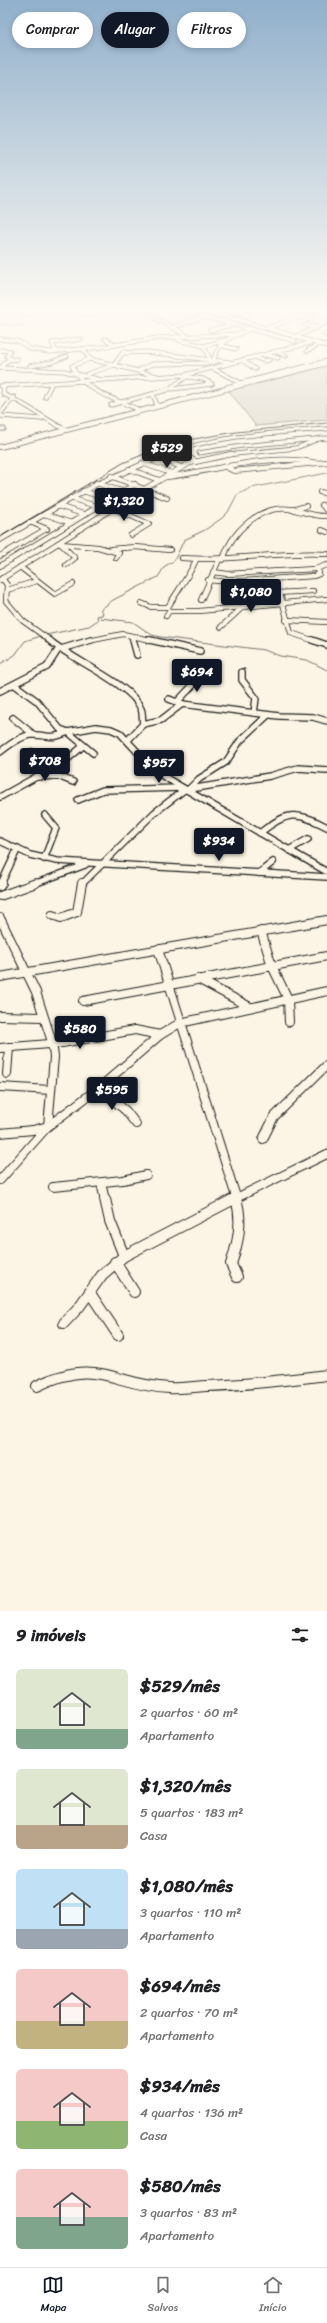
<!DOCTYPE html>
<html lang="pt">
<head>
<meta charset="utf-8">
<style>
	body { margin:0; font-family:Sriracha,sans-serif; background:#f6f6f6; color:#202124; height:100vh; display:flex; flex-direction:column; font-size:15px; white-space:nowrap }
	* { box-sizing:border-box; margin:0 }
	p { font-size:13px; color:#757577 }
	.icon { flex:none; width:22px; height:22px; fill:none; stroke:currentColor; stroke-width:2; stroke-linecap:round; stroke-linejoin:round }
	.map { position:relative; height:1611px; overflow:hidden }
	.side { display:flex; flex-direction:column; background:#fff; flex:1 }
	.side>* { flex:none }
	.hud { position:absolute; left:12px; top:12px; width:303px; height:36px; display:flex; gap:8px }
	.price { position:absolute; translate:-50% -34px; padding:0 9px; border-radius:4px; background:#111827; color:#fff; font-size:13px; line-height:26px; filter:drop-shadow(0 1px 2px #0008) }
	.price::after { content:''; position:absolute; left:50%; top:24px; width:12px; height:9px; margin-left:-6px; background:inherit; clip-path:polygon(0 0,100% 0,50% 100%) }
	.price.selected { background:#222; color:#fff }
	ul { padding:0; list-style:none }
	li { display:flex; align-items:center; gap:12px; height:100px; padding:0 16px }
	li span { display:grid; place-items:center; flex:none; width:112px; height:80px; border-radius:6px; color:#555 }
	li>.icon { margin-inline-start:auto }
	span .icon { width:48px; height:48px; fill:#fffc; stroke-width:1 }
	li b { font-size:17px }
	h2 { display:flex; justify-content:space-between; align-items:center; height:48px; padding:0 16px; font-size:17px }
	.pill { padding:0 14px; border-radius:18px; background:#fff; box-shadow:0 2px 6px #0003; font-size:14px; line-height:36px }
	.pill.selected { background:#111827; color:#fff }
	.tabs { display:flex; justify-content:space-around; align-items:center; height:56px; border-top:1px solid #e0e0e0; background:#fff; font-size:11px; color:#757577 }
	.tabs a { display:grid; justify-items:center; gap:2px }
	.tabs .selected { color:#111827 }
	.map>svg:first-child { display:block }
	.green { fill:#dbd5c8; stroke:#7c7872 }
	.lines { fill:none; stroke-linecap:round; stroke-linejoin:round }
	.stream { stroke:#75726c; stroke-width:1 }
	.minor-far4-casing { stroke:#1c1c1c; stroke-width:5 }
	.minor-far3-casing { stroke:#1c1c1c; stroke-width:6 }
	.minor-far2-casing { stroke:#1c1c1c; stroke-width:8 }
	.minor-far1-casing { stroke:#1c1c1c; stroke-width:10 }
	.minor-casing { stroke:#1c1c1c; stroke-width:12 }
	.major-casing { stroke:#1c1c1c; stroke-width:6 }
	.minor-far4 { stroke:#fcf5e5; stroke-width:3.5 }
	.minor-far3 { stroke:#fcf5e5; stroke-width:4.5 }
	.minor-far2 { stroke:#fcf5e5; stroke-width:5.5 }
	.minor-far1 { stroke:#fcf5e5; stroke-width:8 }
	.minor { stroke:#fcf5e5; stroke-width:10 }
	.major { stroke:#fcf5e5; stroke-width:4.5 }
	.rail { stroke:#1c1c1c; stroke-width:1 }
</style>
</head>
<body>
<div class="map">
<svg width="327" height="1611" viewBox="0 0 327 1611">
	<rect width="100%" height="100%" fill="#fcf5e5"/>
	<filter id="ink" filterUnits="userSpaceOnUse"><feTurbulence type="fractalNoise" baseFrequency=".025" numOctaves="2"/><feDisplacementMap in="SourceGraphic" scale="8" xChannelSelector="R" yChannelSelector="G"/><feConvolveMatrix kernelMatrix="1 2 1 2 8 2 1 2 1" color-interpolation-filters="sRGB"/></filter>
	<g filter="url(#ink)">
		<path class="green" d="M 327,365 L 327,420 L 256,426 L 228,390 Z"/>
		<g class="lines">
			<g class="stream">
				<path d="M 0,324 L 22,326"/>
				<path d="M 100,618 L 133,622 L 152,635 L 161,637 L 264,650 L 280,656 L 307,660 L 327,670"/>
				<path d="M 46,635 L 89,626 L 98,620 L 97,616 L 102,615 L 103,612 L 100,610 L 113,600 L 158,577 L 165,566 L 174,561 L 184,540 L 205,530 L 222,518 L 228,512 L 237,495 L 251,488 L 327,473"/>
				<path d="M 0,664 L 15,655 L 25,641 L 41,636"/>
			</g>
			<defs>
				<g id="minor-far4">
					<path d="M 42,311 L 72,311"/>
					<path d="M 73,311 L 92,315 L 103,311"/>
					<path d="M 134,311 L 143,311"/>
					<path d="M 147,311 L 150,315 L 186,335"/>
					<path d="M 192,311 L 229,317 L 327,346"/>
					<path d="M 299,311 L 306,313 L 311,311"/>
					<path d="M 311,311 L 321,321"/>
					<path d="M 233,313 L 246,315"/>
					<path d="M 24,316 L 34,311"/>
					<path d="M 206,317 L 295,341"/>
					<path d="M 186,319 L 194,314"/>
					<path d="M 240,320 L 254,311"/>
					<path d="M 305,325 L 317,328"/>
					<path d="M 173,327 L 204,317"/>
					<path d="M 267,328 L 298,317 L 327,323"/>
					<path d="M 210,330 L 236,324"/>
					<path d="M 324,334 L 327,335"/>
					<path d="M 177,337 L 179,340 L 204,346 L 210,360 L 230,362"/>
					<path d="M 296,337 L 327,322"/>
					<path d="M 0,339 L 18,341 L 30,349 L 50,352 L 102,347 L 158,338 L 239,334"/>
					<path d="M 105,339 L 116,345"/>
					<path d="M 220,345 L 236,349"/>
					<path d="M 204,346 L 225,340"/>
					<path d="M 83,349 L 90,359 L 114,365 L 124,351"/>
					<path d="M 0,350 L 10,351 L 7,356 L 11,359"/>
					<path d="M 56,351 L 52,343 L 81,339"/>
					<path d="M 275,351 L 286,356"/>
					<path d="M 307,351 L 320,344"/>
					<path d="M 123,353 L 147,352 L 210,360"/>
					<path d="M 266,355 L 278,358"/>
					<path d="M 254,357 L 264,361 L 269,360"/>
					<path d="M 90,359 L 72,366 C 82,390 115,399 137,409"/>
					<path d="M 243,361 L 255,369"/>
					<path d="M 213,362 C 217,342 233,335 251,329"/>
					<path d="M 30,366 L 52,362 L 67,356"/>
					<path d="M 0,368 L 64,371 L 101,380"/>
					<path d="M 0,368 L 8,360 L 17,359"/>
					<path d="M 212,368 L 241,383 L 227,387"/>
					<path d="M 139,370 L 153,364 L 213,363"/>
					<path d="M 87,374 L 114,365 L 157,376"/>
					<path d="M 241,383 L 327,361"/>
					<path d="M 0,386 L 185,375 L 313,342"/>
					<path d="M 4,386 L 3,394 C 25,403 43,418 64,429"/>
					<path d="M 172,389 L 212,384 L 203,379 L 189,377"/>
					<path d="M 153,395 L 157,405"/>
					<path d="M 45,397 L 51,385"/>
					<path d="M 111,405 L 167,390 L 188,376"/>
					<path d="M 0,414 L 14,397"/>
					<path d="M 0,416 L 42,419"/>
					<path d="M 0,429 L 4,429"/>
					<path d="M 176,450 L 184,455"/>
					<path d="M 199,453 L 242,446 L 327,438"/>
					<path d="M 164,455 C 216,435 272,433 327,429"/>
					<path d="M 225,455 L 296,448 L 321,438"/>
				</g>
				<g id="minor-far3">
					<path d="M 182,454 L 195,461"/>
					<path d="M 158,457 L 181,467"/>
					<path d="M 142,463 L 171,473"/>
					<path d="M 226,467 L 234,471 L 327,462"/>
					<path d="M 129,469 L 159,480"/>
					<path d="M 111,476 L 167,498"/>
					<path d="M 167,477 C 215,471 269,452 317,463"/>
					<path d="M 96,483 L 121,491"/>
					<path d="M 83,491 L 108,499"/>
					<path d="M 320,492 L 327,494"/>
					<path d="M 70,498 L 96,506"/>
					<path d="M 322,505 L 327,511"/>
					<path d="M 58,506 L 83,514"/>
					<path d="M 113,508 L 149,524 L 131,535"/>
					<path d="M 292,510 L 306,506"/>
					<path d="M 45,514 L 71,523"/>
					<path d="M 30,522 L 47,529"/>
					<path d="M 322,530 L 327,532"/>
					<path d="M 0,540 L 95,485 L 166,454"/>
					<path d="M 60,543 L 75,558 L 66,565"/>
					<path d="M 60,544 L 98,547 L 119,553 L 116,558"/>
					<path d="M 111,549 L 135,547 L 170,550"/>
					<path d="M 0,556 L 46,529"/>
					<path d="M 182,558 C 231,562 278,551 327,554"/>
					<path d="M 223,560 C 231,532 259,505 290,509 C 303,511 314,517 327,516"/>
					<path d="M 0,566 L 135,484"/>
					<path d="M 20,567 L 55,594 L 73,584"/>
					<path d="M 213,572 L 228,574 L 315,569 L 327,565"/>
					<path d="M 2,578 L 7,585 L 6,601 L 23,621 L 51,641"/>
					<path d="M 0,580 L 132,496 L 190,463 L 232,454"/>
					<path d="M 208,580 L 229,582 L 314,576 L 319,574 L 318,569"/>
					<path d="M 7,590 L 37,581"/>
					<path d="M 280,593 L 291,633 L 315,641"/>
					<path d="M 259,594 L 313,591"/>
					<path d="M 201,600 L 219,560"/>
					<path d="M 141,603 L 151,607 L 168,607 C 178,590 188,578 196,560"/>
					<path d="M 166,616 L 169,611 L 199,611 L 327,599"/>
					<path d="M 286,620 L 327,622"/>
					<path d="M 221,627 L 245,605"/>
					<path d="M 132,636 L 133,641"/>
					<path d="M 88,641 L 123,634 L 155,641"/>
				</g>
				<g id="minor-far2">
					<path d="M 49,640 C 70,659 132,684 141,709 C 143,713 142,719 143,724 L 128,740"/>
					<path d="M 133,640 L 137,655"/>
					<path d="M 150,640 L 200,651"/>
					<path d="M 312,640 L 327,645"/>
					<path d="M 242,672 L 242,680 L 256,698 L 254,713"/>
					<path d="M 15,685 L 37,701 L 60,729 L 68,732 L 96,727 L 111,729 L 120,733 L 156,772 L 327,872"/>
					<path d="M 0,691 L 47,667 L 58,650 L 91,640"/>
					<path d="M 178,701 L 194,684 L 192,683"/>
					<path d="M 182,704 L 279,716 L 313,717 L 327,721"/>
					<path d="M 13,718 L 33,734"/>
					<path d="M 143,724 L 161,720 L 182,704 L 169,699"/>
					<path d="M 0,752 C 8,746 20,736 31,735 C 49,734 47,741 68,732 L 93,753"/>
					<path d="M 69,758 L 83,746"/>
					<path d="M 37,777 L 58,776 L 73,782"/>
					<path d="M 190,788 L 199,779 L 226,762 L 240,741 L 268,715"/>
					<path d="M 0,797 L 36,777 L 45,769 L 32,752"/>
					<path d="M 78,800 L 103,790 L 181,788"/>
					<path d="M 260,833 C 287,811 297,811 327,827"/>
					<path d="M 0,841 L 30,855 L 57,861 L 327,877"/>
					<path d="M 289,850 L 308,839"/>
					<path d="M 44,859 L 56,828 L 45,815"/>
					<path d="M 259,873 L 273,862"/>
					<path d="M 1,884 L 18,848"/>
					<path d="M 34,884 L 85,865"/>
					<path d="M 82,884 L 154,813 L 184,790 L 270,776 L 298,768 L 327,770"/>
				</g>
				<g id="minor-far1">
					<path d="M 0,886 L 2,883"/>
					<path d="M 0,896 L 36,883"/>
					<path d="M 52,915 L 61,918 L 77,912 L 82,883"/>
					<path d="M 0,918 L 36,992 L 52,1042 L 54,1057 L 48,1126 L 0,1180"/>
					<path d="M 261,931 L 272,966 L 288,999 L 289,1022"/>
					<path d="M 158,949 L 237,1200"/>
					<path d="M 0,977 L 327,920"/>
					<path d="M 198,979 L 250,1007"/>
					<path d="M 83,1001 L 327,956"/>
					<path d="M 0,1016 L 43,1017"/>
					<path d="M 0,1048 L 62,1043 L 135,1030 L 160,1035"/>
					<path d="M 7,1074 L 9,1047"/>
					<path d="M 0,1087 L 51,1090"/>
					<path d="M 99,1088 L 126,1111 L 136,1124"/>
					<path d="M 0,1133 L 33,1130 L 48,1126 L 99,1088 L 160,1035 L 180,1023 L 327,991"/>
					<path d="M 263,1139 L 274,1117 L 327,1065"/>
					<path d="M 101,1183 L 105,1200"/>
					<path d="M 53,1187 L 123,1180 L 146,1175"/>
					<path d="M 232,1200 L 327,1154"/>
				</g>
				<g id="minor">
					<path d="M 105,1199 L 110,1221 L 124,1256"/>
					<path d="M 236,1199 C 243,1221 238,1243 231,1264 L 237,1277"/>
					<path d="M 115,1262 L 134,1292"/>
					<path d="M 90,1293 L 118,1335"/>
					<path d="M 64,1323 L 79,1307 L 102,1275 L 124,1256 L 234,1199"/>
					<path d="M 37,1386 C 98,1356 112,1385 169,1388 C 181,1389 194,1387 206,1386 C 246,1385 287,1380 327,1375"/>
				</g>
				<path id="major" d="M 0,447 L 327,363"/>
			</defs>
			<use href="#minor-far4" class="minor-far4-casing"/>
			<use href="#minor-far3" class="minor-far3-casing"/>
			<use href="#minor-far2" class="minor-far2-casing"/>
			<use href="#minor-far1" class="minor-far1-casing"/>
			<use href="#minor" class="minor-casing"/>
			<use href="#major" class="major-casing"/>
			<use href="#minor-far4" class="minor-far4"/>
			<use href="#minor-far3" class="minor-far3"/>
			<use href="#minor-far2" class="minor-far2"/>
			<use href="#minor-far1" class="minor-far1"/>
			<use href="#minor" class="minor"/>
			<use href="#major" class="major"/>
			<path class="rail" d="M 0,537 L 123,463 L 170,443 L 236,432 L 327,423"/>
		</g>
	</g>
	<linearGradient id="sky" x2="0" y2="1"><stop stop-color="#91b0cc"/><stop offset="0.58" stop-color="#fefaf3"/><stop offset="1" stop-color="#fefaf3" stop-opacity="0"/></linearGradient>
	<rect width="327" height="536" fill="url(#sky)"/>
</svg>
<b class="price selected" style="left:167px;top:469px">$529</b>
<b class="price" style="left:124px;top:522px">$1,320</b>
<b class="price" style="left:251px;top:613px">$1,080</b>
<b class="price" style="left:197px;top:693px">$694</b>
<b class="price" style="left:45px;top:782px">$708</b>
<b class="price" style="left:159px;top:784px">$957</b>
<b class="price" style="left:219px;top:862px">$934</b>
<b class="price" style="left:80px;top:1050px">$580</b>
<b class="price" style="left:112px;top:1111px">$595</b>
<div class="hud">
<a class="pill">Comprar</a>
<a class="pill selected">Alugar</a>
<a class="pill">Filtros</a>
</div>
</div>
<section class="side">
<h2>9 imóveis<svg class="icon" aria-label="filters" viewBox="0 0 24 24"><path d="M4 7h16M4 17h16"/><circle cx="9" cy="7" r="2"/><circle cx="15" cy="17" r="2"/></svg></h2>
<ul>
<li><span style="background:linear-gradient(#dfe7d0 75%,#7fa58c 0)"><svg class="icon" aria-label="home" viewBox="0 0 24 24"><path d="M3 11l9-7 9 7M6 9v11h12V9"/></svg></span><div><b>$529/mês</b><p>2 quartos · 60 m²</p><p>Apartamento</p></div></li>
<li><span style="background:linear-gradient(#dfe7d0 70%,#b9a48a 0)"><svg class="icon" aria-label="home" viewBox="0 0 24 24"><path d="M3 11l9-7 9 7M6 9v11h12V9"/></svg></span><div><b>$1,320/mês</b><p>5 quartos · 183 m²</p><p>Casa</p></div></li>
<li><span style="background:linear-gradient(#bfe0f5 75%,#9aa5b1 0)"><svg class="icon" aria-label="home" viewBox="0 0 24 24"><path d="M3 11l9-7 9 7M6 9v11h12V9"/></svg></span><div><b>$1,080/mês</b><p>3 quartos · 110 m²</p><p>Apartamento</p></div></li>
<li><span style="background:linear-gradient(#f6c9c9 65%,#c2b280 0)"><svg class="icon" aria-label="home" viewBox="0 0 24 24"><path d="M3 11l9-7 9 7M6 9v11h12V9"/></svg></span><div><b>$694/mês</b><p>2 quartos · 70 m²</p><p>Apartamento</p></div></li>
<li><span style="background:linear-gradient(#f6c9c9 65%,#8fb573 0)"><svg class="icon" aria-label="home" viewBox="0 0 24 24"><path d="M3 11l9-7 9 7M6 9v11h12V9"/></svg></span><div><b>$934/mês</b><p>4 quartos · 136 m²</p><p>Casa</p></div></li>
<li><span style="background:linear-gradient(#f6c9c9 60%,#7fa58c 0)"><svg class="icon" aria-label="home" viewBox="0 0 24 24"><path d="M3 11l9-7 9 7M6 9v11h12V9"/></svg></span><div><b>$580/mês</b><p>3 quartos · 83 m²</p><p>Apartamento</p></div></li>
</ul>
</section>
<nav class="tabs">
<a class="selected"><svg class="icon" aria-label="map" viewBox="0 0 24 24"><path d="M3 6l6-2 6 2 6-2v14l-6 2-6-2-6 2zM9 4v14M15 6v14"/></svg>Mapa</a>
<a><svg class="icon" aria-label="saved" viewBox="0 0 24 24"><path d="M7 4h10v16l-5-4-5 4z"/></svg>Salvos</a>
<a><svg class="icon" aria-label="home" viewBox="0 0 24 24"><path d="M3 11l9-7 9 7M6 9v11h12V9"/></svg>Início</a>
</nav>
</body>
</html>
